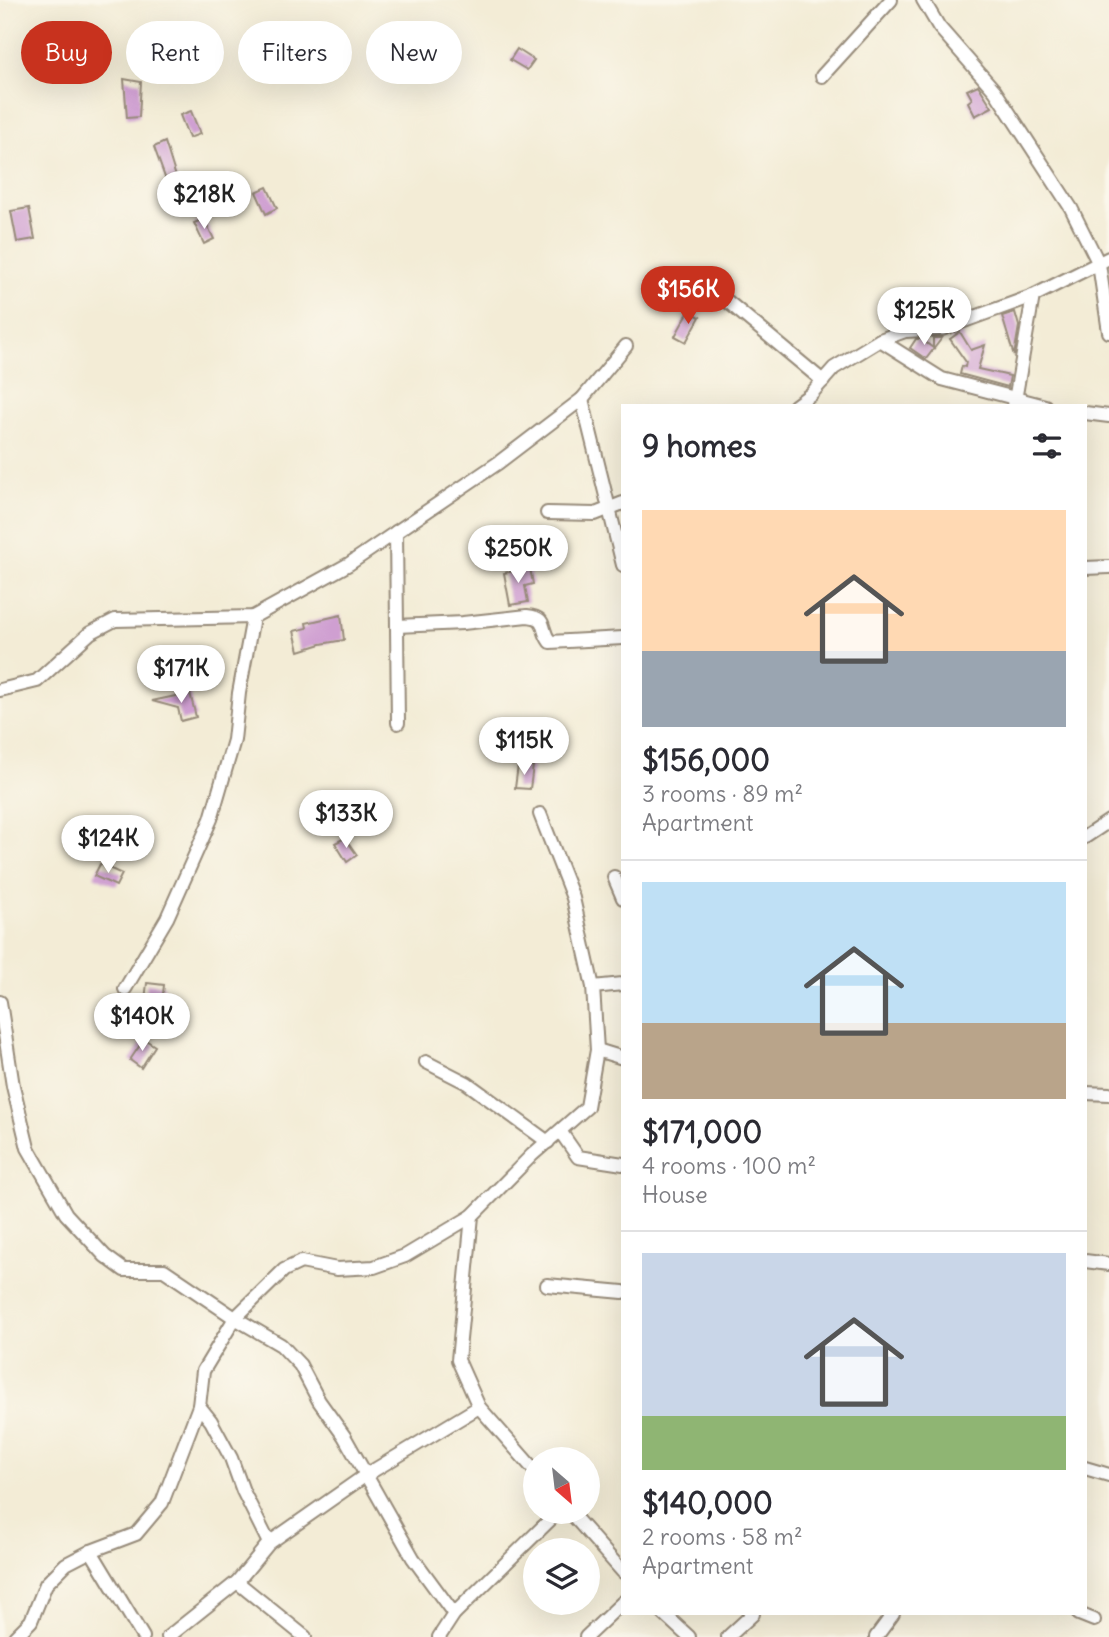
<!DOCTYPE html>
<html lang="en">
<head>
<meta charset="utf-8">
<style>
	body { margin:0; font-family:Delius,sans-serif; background:#f7f7f7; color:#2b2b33; height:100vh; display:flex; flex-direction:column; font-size:26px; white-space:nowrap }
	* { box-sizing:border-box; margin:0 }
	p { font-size:23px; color:#7c7c81 }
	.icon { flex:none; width:38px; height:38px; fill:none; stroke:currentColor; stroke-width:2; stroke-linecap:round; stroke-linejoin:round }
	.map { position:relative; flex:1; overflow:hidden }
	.drawer { position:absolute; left:621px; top:404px; width:466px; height:1211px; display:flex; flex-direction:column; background:#fff; border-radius:0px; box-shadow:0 7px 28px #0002 }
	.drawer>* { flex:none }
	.banner { position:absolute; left:21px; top:21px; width:495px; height:63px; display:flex; gap:14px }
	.needle { width:46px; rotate:152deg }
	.fabs { position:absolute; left:523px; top:1447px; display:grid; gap:14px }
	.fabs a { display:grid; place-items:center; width:77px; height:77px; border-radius:50%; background:#fff; box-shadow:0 7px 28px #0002; font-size:35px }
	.price { position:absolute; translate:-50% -60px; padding:0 16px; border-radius:24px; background:#fff; color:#222; font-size:23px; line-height:46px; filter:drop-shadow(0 2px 4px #0008) }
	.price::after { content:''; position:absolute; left:50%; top:42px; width:21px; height:16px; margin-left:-10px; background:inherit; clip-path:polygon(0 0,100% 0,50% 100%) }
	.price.selected { background:#c8321e; color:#fff }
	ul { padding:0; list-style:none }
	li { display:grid; align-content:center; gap:14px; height:371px; padding:0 21px }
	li+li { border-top:2px solid #e1e1e2 }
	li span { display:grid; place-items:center; height:217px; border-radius:0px; color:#555 }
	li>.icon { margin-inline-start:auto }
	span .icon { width:126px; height:126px; fill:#fffc; stroke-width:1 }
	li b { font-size:30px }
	h2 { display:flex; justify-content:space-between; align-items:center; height:84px; padding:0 21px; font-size:30px }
	.tag { padding:0 24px; border-radius:32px; background:#fff; box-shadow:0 7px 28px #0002; font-size:24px; line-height:63px }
	.tag.selected { background:#c8321e; color:#fff }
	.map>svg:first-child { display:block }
	.building { fill:#cf9fd1 }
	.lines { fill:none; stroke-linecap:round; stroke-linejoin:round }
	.street-casing { stroke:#978b7a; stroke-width:16 }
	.street { stroke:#fff; stroke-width:12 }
</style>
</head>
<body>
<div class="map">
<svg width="1109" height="1637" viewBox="0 0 1109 1637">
	<rect width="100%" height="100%" fill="#fbf7ec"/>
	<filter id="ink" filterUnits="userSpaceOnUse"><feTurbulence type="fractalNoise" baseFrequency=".0143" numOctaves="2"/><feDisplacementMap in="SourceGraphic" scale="14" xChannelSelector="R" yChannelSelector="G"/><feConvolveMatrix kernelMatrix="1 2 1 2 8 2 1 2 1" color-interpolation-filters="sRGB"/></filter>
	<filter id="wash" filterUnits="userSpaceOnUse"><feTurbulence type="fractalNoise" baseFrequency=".00686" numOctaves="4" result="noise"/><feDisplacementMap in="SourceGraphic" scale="28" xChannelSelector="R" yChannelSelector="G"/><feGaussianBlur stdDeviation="1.57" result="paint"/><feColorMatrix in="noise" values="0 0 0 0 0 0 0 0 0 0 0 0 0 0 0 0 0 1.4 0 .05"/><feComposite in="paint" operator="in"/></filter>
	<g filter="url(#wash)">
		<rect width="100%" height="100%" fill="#f3ecd6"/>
		<g id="blocks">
			<g class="building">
				<path d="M 517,49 L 534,60 L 527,70 L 510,60 Z"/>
				<path d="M 124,79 L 141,82 L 139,117 L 127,118 Z"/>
				<path d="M 978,85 L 992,107 L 975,116 L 968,102 L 972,99 L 967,90 Z"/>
				<path d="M 191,111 L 200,134 L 189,138 L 180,115 Z"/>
				<path d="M 165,142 L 177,180 L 167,183 L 154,147 Z"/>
				<path d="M 267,187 L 277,208 L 266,214 L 256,192 Z"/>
				<path d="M 29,208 L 35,239 L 17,242 L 11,211 Z"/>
				<path d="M 204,219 L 214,239 L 204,244 L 194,223 Z"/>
				<path d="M 689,311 L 700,317 L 686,342 L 675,336 Z"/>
				<path d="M 1015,312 L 1019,326 L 1014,356 L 1002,316 Z"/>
				<path d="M 960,332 L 971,350 L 985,345 L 978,369 L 1010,376 L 1008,387 L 960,374 L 962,366 L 965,367 L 966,362 L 950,339 Z"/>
				<path d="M 933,338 L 942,338 L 926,359 L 910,348 L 916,339 L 921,339 L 933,348 Z"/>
				<path d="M 530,568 L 533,584 L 525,586 L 528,602 L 510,605 L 504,573 Z"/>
				<path d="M 341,615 L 344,640 L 321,644 L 299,651 L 294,631 L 307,628 L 306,623 Z"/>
				<path d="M 190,693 L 196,717 L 181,721 L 178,708 L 152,701 Z"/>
				<path d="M 518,765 L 533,766 L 530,789 L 515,788 Z"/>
				<path d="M 345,838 L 357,855 L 347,862 L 335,843 Z"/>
				<path d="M 100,864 L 122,874 L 116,886 L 94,876 Z"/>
				<path d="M 147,983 L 164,985 L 162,1002 L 145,1000 Z"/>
				<path d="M 144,1039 L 155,1046 L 141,1068 L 130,1060 Z"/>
			</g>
		</g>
	</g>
	<g filter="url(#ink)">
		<use href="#blocks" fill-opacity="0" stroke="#978b7a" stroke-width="2"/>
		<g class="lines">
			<defs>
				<g id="street">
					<path d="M 923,0 L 939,27 L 995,91 L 1071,208 L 1099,264 L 1109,332"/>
					<path d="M 822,76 L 891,0"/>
					<path d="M 703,281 L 823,381"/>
					<path d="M 880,340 L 942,379 L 1045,406"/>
					<path d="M 582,399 L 623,565"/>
					<path d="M 795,406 L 811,394 L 834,368 L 880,340 L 905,331 L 942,329 L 1033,296 L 1109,258"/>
					<path d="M 1014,406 L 1033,296"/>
					<path d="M 1085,413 L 1109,416"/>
					<path d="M 547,513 L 595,514 L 623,503"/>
					<path d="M 396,532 L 398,723"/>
					<path d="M 1085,568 L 1109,567"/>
					<path d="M 397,626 L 463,623 L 527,616 C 549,618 539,628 550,642 L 623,638"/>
					<path d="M 0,690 L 37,681 L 90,633 L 115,620 L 253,617 L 349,564 L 498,463 L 582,399 L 626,346"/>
					<path d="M 540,814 L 573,898 L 593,987"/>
					<path d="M 1085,837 L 1109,821"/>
					<path d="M 614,877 L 623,898"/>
					<path d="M 125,989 L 167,918 L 211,819 L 234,740 L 239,693 L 253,617"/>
					<path d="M 0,1002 L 13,1086 L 28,1148 L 66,1214 L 105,1256 L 124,1270 L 164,1270 L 235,1318 L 281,1345 L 300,1365 L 319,1401 L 344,1436 L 413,1558 L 454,1614"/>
					<path d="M 597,1050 L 623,1058"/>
					<path d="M 426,1062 L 467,1083 L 548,1142"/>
					<path d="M 1085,1093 L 1109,1094"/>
					<path d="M 560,1131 L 578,1157 L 623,1164"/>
					<path d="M 1085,1261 L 1109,1264"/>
					<path d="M 547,1285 L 623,1292"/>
					<path d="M 199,1406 L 211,1421 L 231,1458 L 243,1491 L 269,1543"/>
					<path d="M 1085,1468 L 1109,1475"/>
					<path d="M 536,1472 L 479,1407 L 458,1360 L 472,1216 L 532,1155 L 587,1107 L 597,1050 L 593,987 L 623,984"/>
					<path d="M 570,1512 L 623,1572"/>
					<path d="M 91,1551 L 143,1637"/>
					<path d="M 237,1582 L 305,1637"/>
					<path d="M 664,1614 L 689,1637"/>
					<path d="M 1079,1614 L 1094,1620"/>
					<path d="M 15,1637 L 31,1621 L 46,1584 L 66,1564 L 91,1551 L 136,1534 L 162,1503 L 199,1406 L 203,1371 L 235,1318 L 284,1270 L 301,1262 L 337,1269 L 374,1267 L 405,1256 L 472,1216"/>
					<path d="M 168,1637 L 237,1582 L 269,1543 L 366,1475 L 479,1407"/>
					<path d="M 439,1637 L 454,1614 L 558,1512"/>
					<path d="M 586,1637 L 623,1602"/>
					<path d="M 728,1637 L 753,1614"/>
					<path d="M 876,1637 L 893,1614"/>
				</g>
			</defs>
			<use href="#street" class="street-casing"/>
			<use href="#street" class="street"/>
		</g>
	</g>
</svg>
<div class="fabs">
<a><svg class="needle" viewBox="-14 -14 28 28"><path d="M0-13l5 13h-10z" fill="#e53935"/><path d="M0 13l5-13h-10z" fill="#7c7c81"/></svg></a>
<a><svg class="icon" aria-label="layers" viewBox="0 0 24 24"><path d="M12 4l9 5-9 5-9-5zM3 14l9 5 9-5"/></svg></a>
</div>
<b class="price" style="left:204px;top:231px">$218K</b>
<b class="price selected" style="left:688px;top:326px">$156K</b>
<b class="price" style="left:924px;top:347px">$125K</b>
<b class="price" style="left:518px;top:585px">$250K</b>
<b class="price" style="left:181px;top:705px">$171K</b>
<b class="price" style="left:524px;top:777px">$115K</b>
<b class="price" style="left:346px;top:850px">$133K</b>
<b class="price" style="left:108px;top:875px">$124K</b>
<b class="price" style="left:142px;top:1053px">$140K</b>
<div class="banner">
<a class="tag selected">Buy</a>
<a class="tag">Rent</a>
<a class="tag">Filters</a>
<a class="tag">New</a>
</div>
<section class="drawer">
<h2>9 homes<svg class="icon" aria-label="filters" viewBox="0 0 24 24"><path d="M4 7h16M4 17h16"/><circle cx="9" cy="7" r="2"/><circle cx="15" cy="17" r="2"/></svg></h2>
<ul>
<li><span style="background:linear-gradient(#ffd9b3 65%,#9aa5b1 0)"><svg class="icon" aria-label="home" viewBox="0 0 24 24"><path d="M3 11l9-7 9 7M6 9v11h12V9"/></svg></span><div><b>$156,000</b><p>3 rooms · 89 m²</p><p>Apartment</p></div></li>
<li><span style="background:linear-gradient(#bfe0f5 65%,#b9a48a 0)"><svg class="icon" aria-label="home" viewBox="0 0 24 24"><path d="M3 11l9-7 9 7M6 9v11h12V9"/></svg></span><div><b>$171,000</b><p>4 rooms · 100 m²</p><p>House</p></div></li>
<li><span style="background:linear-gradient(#c9d6e8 75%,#8fb573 0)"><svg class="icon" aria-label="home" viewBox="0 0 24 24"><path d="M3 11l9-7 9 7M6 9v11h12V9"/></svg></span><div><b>$140,000</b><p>2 rooms · 58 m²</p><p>Apartment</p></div></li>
</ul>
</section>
</div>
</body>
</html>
